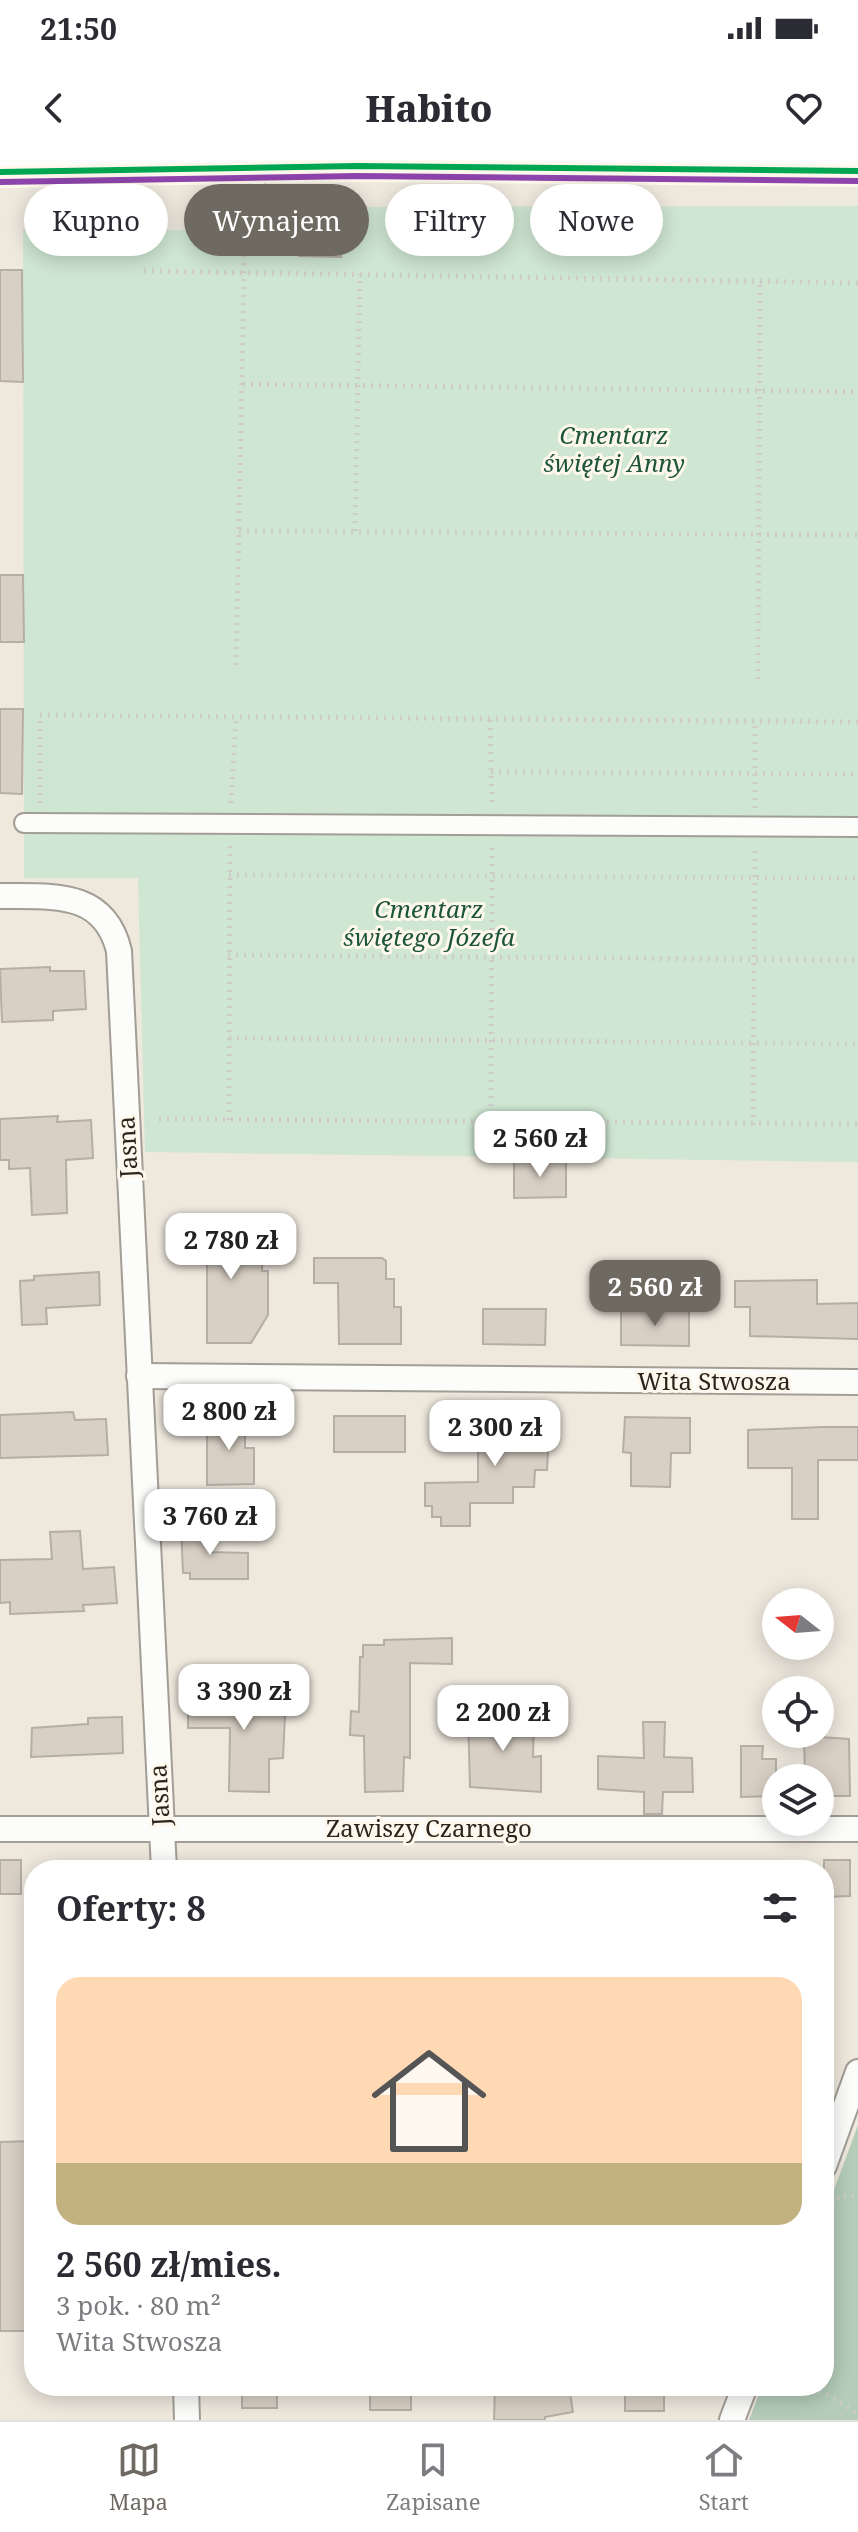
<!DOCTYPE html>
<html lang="pl">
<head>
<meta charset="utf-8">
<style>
	body { margin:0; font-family:"Noto Serif",serif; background:#f2f2f3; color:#2b2b33; height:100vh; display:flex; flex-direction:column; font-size:30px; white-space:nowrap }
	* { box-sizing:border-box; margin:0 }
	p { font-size:26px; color:#7c7c81 }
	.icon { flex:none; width:44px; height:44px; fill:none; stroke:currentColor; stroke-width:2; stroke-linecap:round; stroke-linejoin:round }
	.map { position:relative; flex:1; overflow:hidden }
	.details { position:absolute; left:24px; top:1700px; width:810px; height:536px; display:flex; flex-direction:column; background:#fff; border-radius:32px; box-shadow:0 4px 20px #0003 }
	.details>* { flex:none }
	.guide { position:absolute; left:24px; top:24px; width:810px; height:72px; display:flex; gap:16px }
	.needle { width:52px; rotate:287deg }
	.tools { position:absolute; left:762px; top:1428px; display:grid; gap:16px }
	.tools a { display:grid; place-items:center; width:72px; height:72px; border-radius:50%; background:#fff; box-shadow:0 4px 20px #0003; font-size:40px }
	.price { position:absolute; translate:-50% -68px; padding:0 18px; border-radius:16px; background:#fff; color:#222; font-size:26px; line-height:52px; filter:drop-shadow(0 2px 4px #0008) }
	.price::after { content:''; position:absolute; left:50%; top:48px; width:24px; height:18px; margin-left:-12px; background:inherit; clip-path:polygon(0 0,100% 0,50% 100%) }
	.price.selected { background:#6e6961; color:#fff }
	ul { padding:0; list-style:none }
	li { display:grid; align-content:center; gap:16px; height:424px; padding:0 32px }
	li+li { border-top:2px solid #e1e1e2 }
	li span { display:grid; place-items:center; height:248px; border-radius:24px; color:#555 }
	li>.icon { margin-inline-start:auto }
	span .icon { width:144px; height:144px; fill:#fffc; stroke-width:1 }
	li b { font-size:34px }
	h2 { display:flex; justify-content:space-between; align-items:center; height:96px; padding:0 32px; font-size:34px }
	.chip { padding:0 28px; border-radius:36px; background:#fff; box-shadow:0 4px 20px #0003; font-size:28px; line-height:72px }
	.chip.selected { background:#6e6961; color:#fff }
	.status { display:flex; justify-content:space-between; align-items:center; height:56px; padding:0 40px; background:#fff; direction:ltr }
	.status svg { height:22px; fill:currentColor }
	header { display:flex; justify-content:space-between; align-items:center; height:104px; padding:0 32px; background:#fff; font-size:36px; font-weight:800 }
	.dock { display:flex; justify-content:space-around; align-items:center; height:112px; border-top:2px solid #e1e1e2; background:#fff; font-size:22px; color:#7c7c81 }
	.dock a { display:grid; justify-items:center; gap:4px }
	.dock .selected { color:#6e6961 }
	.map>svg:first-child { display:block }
	.green { fill:#cfe6d2 }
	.forest { fill:#b4ccb8 }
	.building { fill:#d9d0c5; stroke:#b4aea7; stroke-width:2 }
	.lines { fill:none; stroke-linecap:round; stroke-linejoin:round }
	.service-casing { stroke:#a29e96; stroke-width:16 }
	.pedestrian-casing { stroke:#a29e96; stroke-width:22 }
	.minor-casing { stroke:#a29e96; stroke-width:28 }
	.path { stroke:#cecbc8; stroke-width:5; stroke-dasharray:2 6; stroke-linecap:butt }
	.service { stroke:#fcfcfa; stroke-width:12 }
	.pedestrian { stroke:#fcfcfa; stroke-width:18 }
	.minor { stroke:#fcfcfa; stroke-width:24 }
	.bus-1-casing { stroke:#fef8ec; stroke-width:12 }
	.bus-2-casing { stroke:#fef8ec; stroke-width:12 }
	.bus-1 { stroke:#00a651; stroke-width:6 }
	.bus-2 { stroke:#8e44ad; stroke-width:6 }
	.labels { text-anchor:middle; stroke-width:6; stroke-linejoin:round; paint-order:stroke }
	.park-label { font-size:24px; font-style:italic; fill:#1c553a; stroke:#fef8ec }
	.street-label { font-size:24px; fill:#29251e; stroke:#fef8ec }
</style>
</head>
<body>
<div class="status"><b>21:50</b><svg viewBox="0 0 49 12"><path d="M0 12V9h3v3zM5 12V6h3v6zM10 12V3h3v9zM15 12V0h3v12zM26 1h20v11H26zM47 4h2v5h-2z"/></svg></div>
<header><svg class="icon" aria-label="back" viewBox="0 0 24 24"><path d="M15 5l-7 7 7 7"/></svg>Habito<svg class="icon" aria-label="heart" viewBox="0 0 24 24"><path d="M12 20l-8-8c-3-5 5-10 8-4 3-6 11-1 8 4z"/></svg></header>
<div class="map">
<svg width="858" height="2260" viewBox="0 0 858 2260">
	<rect width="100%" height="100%" fill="#eee8dd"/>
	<path class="green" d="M 858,46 L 858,1002 L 145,992 L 138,718 L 24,718 L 23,69 L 285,71 L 286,47 Z"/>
	<path class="forest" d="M 858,1965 L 858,2260 L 749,2260 L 762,2226 L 824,2226 L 824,2057 Z"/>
	<g class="building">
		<path d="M 316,51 L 341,52 L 341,97 L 299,96 L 298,57 L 315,57 Z"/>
		<path d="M 0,110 L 22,110 L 23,222 L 0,221 Z"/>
		<path d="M 0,415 L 23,415 L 24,482 L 0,482 Z"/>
		<path d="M 0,549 L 23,549 L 22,634 L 0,633 Z"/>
		<path d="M 50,807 L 50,811 L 84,811 L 86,849 L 53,851 L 53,860 L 2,862 L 0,809 Z"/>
		<path d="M 58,956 L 57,962 L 91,960 L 93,998 L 66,1000 L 67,1053 L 32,1055 L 30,1008 L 9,1009 L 9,1000 L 0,1000 L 0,959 Z"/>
		<path d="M 514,1001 L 566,1001 L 566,1037 L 514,1038 Z"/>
		<path d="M 226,1065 L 262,1066 L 262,1111 L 268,1111 L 268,1155 L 251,1183 L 207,1183 L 207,1100 L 176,1099 L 177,1073 L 225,1075 Z"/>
		<path d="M 314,1098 L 382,1098 L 386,1101 L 386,1119 L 394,1119 L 394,1147 L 401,1147 L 401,1184 L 339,1184 L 338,1123 L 314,1123 Z"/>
		<path d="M 99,1112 L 100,1145 L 46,1148 L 47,1164 L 22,1165 L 20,1121 L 34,1120 L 34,1116 Z"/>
		<path d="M 817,1120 L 817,1144 L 858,1143 L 858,1179 L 750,1176 L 750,1147 L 735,1147 L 735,1121 Z"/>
		<path d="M 483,1149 L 546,1149 L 545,1185 L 483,1184 Z"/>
		<path d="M 621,1150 L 689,1151 L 689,1186 L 621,1185 Z"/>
		<path d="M 73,1252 L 75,1260 L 106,1259 L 108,1295 L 0,1298 L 0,1255 Z"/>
		<path d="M 207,1255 L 245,1255 L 245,1288 L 254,1288 L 254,1324 L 207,1325 Z"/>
		<rect x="334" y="1256" width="71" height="36"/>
		<path d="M 478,1257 L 550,1257 L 547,1310 L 535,1310 L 534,1327 L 513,1327 L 513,1343 L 470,1343 L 470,1366 L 441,1366 L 441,1357 L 432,1357 L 432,1346 L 425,1346 L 425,1323 L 478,1322 Z"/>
		<path d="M 625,1257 L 690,1258 L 690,1293 L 671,1293 L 670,1327 L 631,1326 L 631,1293 L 623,1292 Z"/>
		<path d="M 823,1267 L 858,1267 L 858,1300 L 818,1300 L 818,1359 L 792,1359 L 792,1308 L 748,1308 L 748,1270 Z"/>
		<path d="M 208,1365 L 209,1392 L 248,1393 L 248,1419 L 190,1419 L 190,1413 L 183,1413 L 181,1366 Z"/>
		<path d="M 80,1371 L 83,1409 L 114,1407 L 117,1443 L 83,1445 L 84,1451 L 10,1454 L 10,1442 L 0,1443 L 0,1400 L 52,1399 L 50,1372 Z"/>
		<path d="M 452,1478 L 452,1504 L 410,1503 L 410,1598 L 404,1597 L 403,1631 L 365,1632 L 364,1576 L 350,1575 L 351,1551 L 359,1552 L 360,1497 L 363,1497 L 363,1485 L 384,1485 L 384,1480 Z"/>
		<path d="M 232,1526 L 236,1530 L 256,1529 L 256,1534 L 286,1533 L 283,1598 L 269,1599 L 269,1632 L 229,1631 L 230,1568 L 188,1568 L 188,1534 L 224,1533 Z"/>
		<path d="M 468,1554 L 534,1555 L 533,1597 L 541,1596 L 541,1632 L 470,1627 Z"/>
		<path d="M 122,1557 L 123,1593 L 31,1597 L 32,1568 L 88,1564 L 88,1558 Z"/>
		<path d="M 643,1562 L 665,1562 L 664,1597 L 692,1598 L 693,1632 L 663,1632 L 662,1654 L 644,1654 L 644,1632 L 598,1629 L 598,1596 L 644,1598 Z"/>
		<path d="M 804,1576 L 849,1579 L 850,1636 L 820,1636 L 820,1618 L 805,1618 Z"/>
		<path d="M 741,1586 L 763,1586 L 762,1599 L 776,1599 L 776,1636 L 741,1637 Z"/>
		<rect x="0" y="1700" width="21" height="34"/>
		<path d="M 824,1700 L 850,1700 L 850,1736 L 824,1737 Z"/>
		<path d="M 34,1981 L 34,2079 L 28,2079 L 28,2171 L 0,2171 L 0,1982 Z"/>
		<rect x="242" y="2226" width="35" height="22"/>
		<path d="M 375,2226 L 405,2226 L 411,2232 L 411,2250 L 370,2250 L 370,2229 Z"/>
		<path d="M 495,2226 L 533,2226 L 533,2232 L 569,2227 L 573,2252 L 545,2257 L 545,2260 L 494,2260 Z"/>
		<path d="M 633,2226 L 661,2226 L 664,2229 L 664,2251 L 625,2251 L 625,2228 Z"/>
	</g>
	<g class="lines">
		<defs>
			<path id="service" d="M 246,52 L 264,7"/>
			<path id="pedestrian" d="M 24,663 L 858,667"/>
			<g id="minor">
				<path d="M 0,12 L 357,6 L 858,11"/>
				<path d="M 0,736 C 51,737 104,729 119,791 L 164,1710"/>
				<path d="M 139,1216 L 858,1222"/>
				<path d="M 0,1669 L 858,1669"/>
				<path d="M 824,2006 L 858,1912"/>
				<path d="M 186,2226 L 187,2260"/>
				<path d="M 732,2260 L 745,2226"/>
			</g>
		</defs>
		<use href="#service" class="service-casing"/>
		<use href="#pedestrian" class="pedestrian-casing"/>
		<use href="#minor" class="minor-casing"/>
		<g class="path">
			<path d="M 144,111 L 858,123"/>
			<path d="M 243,224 L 858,232"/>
			<path d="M 239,371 L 858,375"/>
			<path d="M 355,371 L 360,114"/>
			<path d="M 236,505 L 245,70"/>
			<path d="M 758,519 L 760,122"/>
			<path d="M 490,560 L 492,645"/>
			<path d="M 491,612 L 858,614"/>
			<path d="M 40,643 L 40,555 L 858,562"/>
			<path d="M 231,643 L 236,557"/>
			<path d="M 755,648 L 755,562"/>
			<path d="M 229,715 L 858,718"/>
			<path d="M 228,795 L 858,800"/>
			<path d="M 229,878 L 858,884"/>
			<path d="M 159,959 L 858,964"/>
			<path d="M 229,960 L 230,685"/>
			<path d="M 491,962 L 492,687"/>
			<path d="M 753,965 L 755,686"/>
			<path d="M 824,2048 L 843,2035 L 858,2037"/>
			<path d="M 813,2226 L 858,2254"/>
		</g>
		<use href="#service" class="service"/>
		<use href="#pedestrian" class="pedestrian"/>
		<use href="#minor" class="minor"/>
		<defs>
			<path id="bus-1" d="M 0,12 L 357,6 L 858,11"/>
			<path id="bus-2" d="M 0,22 L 357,16 L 858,21"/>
		</defs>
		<use href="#bus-1" class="bus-1-casing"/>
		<use href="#bus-2" class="bus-2-casing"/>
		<use href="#bus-1" class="bus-1"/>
		<use href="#bus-2" class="bus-2"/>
	</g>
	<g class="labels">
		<g class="park-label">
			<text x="614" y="284">Cmentarz<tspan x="614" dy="28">świętej Anny</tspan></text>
			<text x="429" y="758">Cmentarz<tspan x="429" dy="28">świętego Józefa</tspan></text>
		</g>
		<g class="street-label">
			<text transform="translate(128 987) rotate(-93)" y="8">Jasna</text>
			<text x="714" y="1230">Wita Stwosza</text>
			<text transform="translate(160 1635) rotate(-93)" y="8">Jasna</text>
			<text x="429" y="1677">Zawiszy Czarnego</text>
		</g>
	</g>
</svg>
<div class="tools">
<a><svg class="needle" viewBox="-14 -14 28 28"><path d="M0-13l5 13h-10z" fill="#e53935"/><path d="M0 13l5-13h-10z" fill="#7c7c81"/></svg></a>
<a><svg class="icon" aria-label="locate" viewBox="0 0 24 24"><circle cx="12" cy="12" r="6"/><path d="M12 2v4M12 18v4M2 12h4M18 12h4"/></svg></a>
<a><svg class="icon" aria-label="layers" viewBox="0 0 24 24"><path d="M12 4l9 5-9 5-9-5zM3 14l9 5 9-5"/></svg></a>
</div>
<b class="price" style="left:540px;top:1019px">2 560 zł</b>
<b class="price" style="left:231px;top:1121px">2 780 zł</b>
<b class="price selected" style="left:655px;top:1168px">2 560 zł</b>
<b class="price" style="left:229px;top:1292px">2 800 zł</b>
<b class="price" style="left:495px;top:1308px">2 300 zł</b>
<b class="price" style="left:210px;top:1397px">3 760 zł</b>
<b class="price" style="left:244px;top:1572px">3 390 zł</b>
<b class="price" style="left:503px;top:1593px">2 200 zł</b>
<div class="guide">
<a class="chip">Kupno</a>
<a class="chip selected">Wynajem</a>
<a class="chip">Filtry</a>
<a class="chip">Nowe</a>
</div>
<section class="details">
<h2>Oferty: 8<svg class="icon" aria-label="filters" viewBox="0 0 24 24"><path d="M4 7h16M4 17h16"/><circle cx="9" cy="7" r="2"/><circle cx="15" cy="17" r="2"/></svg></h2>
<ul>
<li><span style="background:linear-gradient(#ffd9b3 75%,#c2b280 0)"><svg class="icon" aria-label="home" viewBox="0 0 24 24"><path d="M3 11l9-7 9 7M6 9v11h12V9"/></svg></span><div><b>2 560 zł/mies.</b><p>3 pok. · 80 m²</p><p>Wita Stwosza</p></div></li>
</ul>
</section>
</div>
<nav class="dock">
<a class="selected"><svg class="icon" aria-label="map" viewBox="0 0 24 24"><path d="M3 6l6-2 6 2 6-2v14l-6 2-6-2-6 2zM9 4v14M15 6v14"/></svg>Mapa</a>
<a><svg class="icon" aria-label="saved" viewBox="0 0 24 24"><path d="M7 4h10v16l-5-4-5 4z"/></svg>Zapisane</a>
<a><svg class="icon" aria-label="home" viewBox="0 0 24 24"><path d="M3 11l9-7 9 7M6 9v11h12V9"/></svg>Start</a>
</nav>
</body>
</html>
